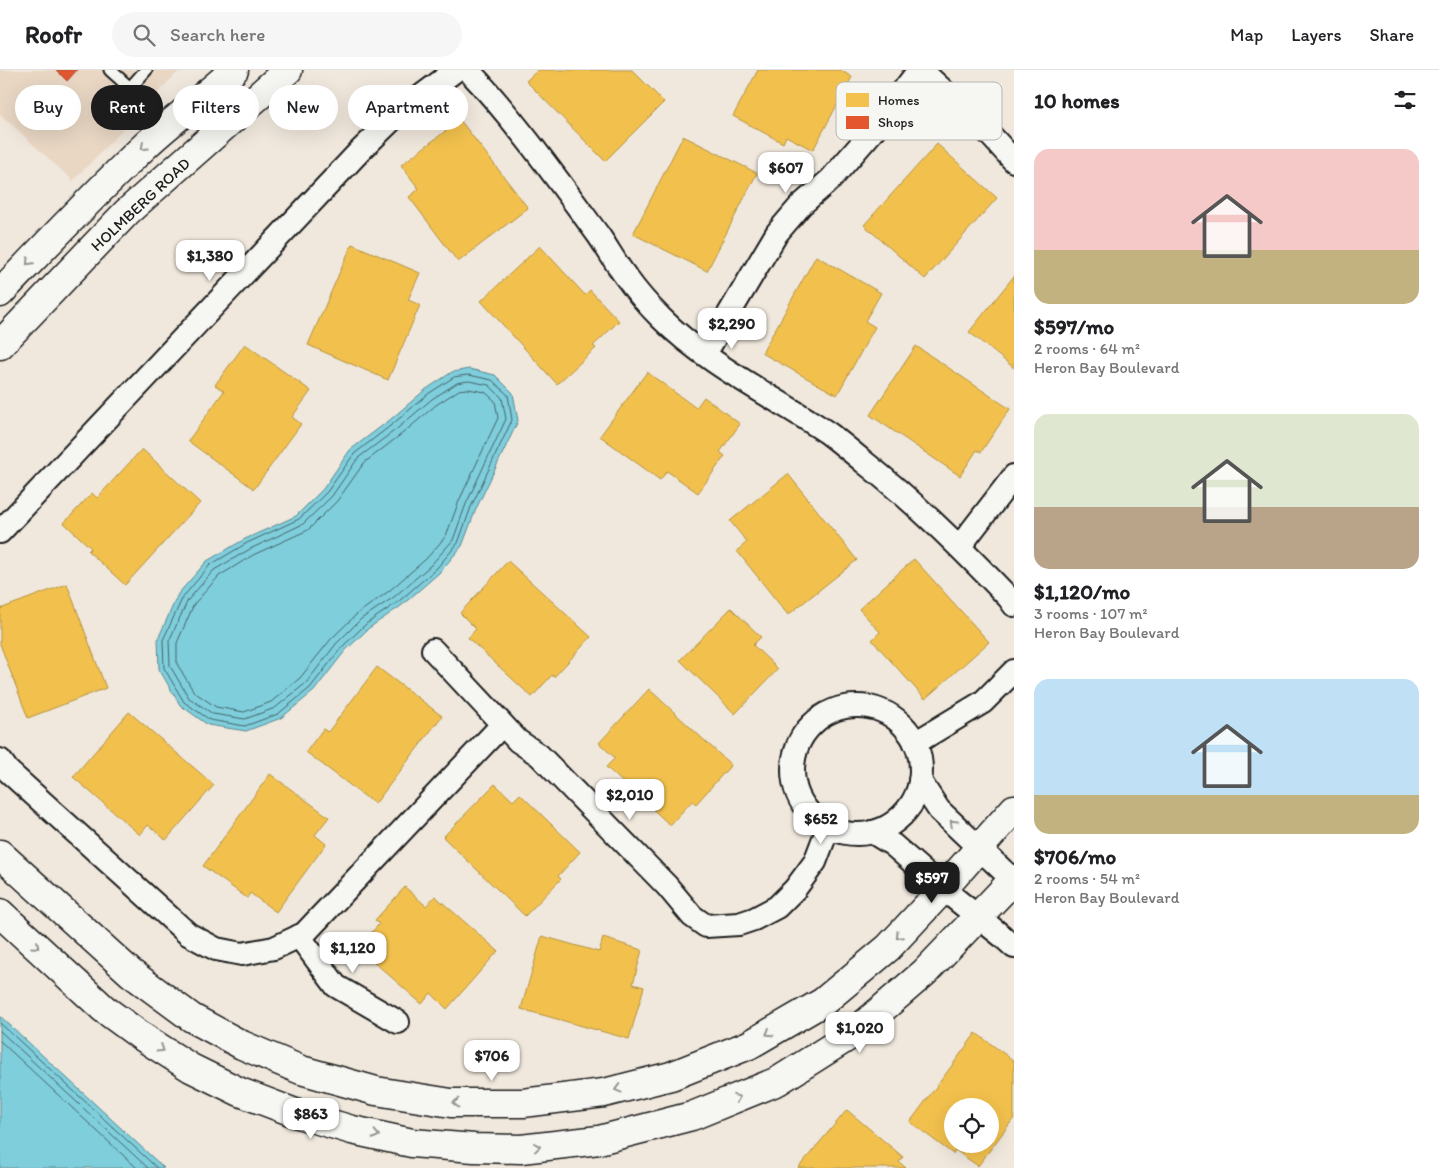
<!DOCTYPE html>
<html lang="en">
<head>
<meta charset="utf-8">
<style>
	body { margin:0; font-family:Itim,sans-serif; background:#f6f6f6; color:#202124; height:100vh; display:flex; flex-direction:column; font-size:19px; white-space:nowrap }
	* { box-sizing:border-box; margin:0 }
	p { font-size:16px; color:#757577 }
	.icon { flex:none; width:28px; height:28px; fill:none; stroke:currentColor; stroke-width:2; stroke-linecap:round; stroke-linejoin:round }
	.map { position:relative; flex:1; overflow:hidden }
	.details { display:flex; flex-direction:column; background:#fff; width:425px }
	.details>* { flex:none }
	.top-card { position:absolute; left:15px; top:15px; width:475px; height:45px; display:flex; gap:10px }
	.buttons { position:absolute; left:944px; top:1028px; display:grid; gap:10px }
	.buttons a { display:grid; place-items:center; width:55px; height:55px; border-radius:50%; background:#fff; box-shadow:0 5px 20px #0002; font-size:25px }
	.price { position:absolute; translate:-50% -42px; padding:0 11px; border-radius:10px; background:#fff; color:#222; font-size:16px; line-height:32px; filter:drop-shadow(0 1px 2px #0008) }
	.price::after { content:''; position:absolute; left:50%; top:30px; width:15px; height:11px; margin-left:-8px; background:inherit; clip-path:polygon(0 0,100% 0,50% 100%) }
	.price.on { background:#1c1c1c; color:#fff }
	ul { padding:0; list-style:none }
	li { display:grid; align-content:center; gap:10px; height:265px; padding:0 20px }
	li span { display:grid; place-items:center; height:155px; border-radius:15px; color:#555 }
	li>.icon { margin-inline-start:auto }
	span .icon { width:90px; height:90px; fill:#fffc; stroke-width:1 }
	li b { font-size:21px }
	h2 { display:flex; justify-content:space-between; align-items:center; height:60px; padding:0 20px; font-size:21px }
	.pill { padding:0 18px; border-radius:22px; background:#fff; box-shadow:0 5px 20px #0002; font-size:18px; line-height:45px }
	.pill.on { background:#1c1c1c; color:#fff }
	header { display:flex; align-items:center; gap:30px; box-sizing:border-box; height:70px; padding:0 25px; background:#fff; border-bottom:1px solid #e0e0e0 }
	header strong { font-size:24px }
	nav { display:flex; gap:28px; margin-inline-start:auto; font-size:18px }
	.search { width:350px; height:45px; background:#f6f6f6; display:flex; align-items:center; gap:12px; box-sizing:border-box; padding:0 18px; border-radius:28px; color:#757577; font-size:19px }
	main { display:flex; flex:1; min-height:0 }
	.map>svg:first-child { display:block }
	.built { fill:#e9d7c4 }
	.water { fill:#7fcedc; stroke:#57878f }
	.homes { fill:#f2c14e; stroke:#b2903f; fill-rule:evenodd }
	.shops { fill:#e4572e; stroke:#a84529 }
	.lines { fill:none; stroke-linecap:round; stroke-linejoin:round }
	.shore { stroke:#446369; stroke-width:1 }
	.service-casing { stroke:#1c1c1c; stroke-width:15 }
	.minor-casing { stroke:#1c1c1c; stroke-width:26 }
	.tertiary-casing { stroke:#1c1c1c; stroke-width:31 }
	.service { stroke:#f6f6f2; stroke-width:11 }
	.minor { stroke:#f6f6f2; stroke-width:22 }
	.tertiary { stroke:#f6f6f2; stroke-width:28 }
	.oneway { stroke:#949492 }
	.labels { text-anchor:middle; stroke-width:5; stroke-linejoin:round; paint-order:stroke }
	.street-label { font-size:16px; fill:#1c1c1c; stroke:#f6f6f2 }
	.key { fill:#f6f6f2; stroke:#b5b5b2; stroke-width:1 }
	.key-label { font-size:14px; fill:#1c1c1c }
</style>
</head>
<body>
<header>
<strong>Roofr</strong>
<div class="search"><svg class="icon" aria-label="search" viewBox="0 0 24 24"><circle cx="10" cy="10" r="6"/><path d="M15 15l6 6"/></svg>Search here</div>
<nav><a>Map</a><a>Layers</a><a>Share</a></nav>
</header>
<main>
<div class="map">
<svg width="1014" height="1098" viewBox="0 0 1014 1098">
	<rect width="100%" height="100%" fill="#f0e8dd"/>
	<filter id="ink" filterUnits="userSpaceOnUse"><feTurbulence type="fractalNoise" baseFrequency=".02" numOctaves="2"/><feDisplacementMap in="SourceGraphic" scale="10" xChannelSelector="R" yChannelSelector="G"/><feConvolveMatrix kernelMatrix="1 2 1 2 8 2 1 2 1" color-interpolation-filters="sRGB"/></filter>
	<g filter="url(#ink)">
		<path class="built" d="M 0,0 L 180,0 L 73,111 L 0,44 Z"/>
		<g class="water">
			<path d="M 469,299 L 495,305 L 513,323 L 518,351 L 476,439 L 462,476 L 439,503 L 401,536 L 369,558 L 345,581 L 314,621 L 281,648 L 246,661 L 208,655 L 180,635 L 159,599 L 158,569 L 178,524 L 207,491 L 245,469 L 296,446 L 323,419 L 350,380 L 391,349 L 425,320 L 452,302 Z"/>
			<path d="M 0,946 L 164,1098 L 0,1098 Z"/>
		</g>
		<g class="homes">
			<path d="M 538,0 L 632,0 L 664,32 L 605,91 L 526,11 Z"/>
			<path d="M 758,0 L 840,0 L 852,7 L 813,80 L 786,66 L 783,73 L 733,46 Z"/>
			<path d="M 460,50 L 528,138 L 458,192 L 409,127 L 419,119 L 401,95 Z"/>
			<path d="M 683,66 L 757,103 L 707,201 L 633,164 Z"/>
			<path d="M 937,74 L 997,128 L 925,209 L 864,155 Z"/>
			<path d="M 352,174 L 420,203 L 408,230 L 420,235 L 388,310 L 308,275 Z"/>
			<path d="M 540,176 L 585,225 L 590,220 L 619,251 L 593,276 L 596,278 L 557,314 L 481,231 Z"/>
			<path d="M 816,186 L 881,223 L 865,251 L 875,257 L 837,325 L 762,283 Z"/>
			<path d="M 1014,206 L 1014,298 L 969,262 Z"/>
			<path d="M 245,274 L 311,321 L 292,347 L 301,354 L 254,419 L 188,371 L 224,321 L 215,315 Z"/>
			<path d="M 916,276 L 1010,339 L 981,382 L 977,380 L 960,406 L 870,345 Z"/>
			<path d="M 647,302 L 696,338 L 704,327 L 740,354 L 720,382 L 725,386 L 698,423 L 667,401 L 660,410 L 600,366 Z"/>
			<path d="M 142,379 L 200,433 L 125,515 L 88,481 L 91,478 L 64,453 L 92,423 L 97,428 Z"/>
			<path d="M 788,404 L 857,490 L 788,545 L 737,481 L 747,472 L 730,451 Z"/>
			<path d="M 914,489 L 989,572 L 925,629 L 872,570 L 880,562 L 859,539 Z"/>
			<path d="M 508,491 L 591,567 L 554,607 L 552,605 L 532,627 L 468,568 L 476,559 L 460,543 Z"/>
			<path d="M 67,514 L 106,618 L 28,648 L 0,574 L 0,539 Z"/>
			<path d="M 731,538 L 761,567 L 753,575 L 778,599 L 735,644 L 680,590 Z"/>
			<path d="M 377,597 L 442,646 L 375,734 L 306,682 L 323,659 L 328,662 Z"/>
			<path d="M 649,619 L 731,695 L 696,734 L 692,731 L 670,755 L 606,697 L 615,688 L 599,673 Z"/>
			<path d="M 129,642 L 214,715 L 166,770 L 148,755 L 140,765 L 73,707 Z"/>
			<path d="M 270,704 L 329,747 L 315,765 L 326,774 L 276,842 L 250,823 L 247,828 L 203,796 Z"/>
			<path d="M 495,714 L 513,731 L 520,724 L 580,782 L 558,806 L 561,809 L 525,846 L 443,767 Z"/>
			<path d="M 405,817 L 426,836 L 435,826 L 498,881 L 447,939 L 431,923 L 422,934 L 358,878 L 379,854 L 375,850 Z"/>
			<path d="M 542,866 L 599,882 L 603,868 L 642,880 L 633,914 L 644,917 L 629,969 L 521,939 Z"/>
			<path d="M 976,963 L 1014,991 L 1014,1048 L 978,1096 L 955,1080 L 953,1084 L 910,1052 ZM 952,1036 L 990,1036 L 990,1074 L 952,1074 Z"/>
			<path d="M 847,1040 L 903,1087 L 899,1092 L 906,1098 L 798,1098 Z"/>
		</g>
		<path class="shops" d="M 56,0 L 77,0 L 67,11 Z"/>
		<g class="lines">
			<g class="shore">
				<path d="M 469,305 L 492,310 L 508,325 L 512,350 L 471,437 L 458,473 L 436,499 L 398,532 L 366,554 L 341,578 L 310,618 L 278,644 L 245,656 L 210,650 L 184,632 L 164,598 L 163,570 L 183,527 L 210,495 L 247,473 L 299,449 L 327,422 L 354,384 L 394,353 L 428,324 L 454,307 Z"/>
				<path d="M 469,311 L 489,315 L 502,328 L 506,349 L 466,434 L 453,470 L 431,495 L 394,527 L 361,549 L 336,574 L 306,613 L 275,638 L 245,649 L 213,644 L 189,628 L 170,596 L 169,571 L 188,530 L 214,500 L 250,479 L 303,454 L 332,426 L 358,388 L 398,358 L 432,329 L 457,313 Z"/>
				<path d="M 468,319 L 485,322 L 495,331 L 498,348 L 459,431 L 446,466 L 426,489 L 389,521 L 357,544 L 331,569 L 300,608 L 271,632 L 244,642 L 216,637 L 194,622 L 177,594 L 177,573 L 194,534 L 219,506 L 253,485 L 308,460 L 337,431 L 364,393 L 403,363 L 436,335 L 459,320 Z"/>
				<path d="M 0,953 L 157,1098"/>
				<path d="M 0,961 L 148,1098"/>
				<path d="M 0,971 L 137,1098"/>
			</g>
			<defs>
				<path id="service" d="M 110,0 L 130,18 L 146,0"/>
				<g id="minor">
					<path d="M 468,0 C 516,51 557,109 599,166 C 608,179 616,194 626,207 C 636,221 649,236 661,248 C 709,296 772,325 828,363 C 840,372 852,382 864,392 C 916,433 963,480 1009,528 L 1014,535"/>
					<path d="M 921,0 L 984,58 L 1014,91"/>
					<path d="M 705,284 L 777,163 L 801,135 L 831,109 L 871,63 L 919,0"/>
					<path d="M 0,462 L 359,82 L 400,42 L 456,0"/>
					<path d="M 960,476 L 1014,406"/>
					<path d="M 433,580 L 518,671 L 539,685 L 667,816 L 692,846 L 706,856 L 739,854 L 754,849 L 777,837 L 795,819 L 815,792 L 828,758"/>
					<circle cx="857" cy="700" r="64"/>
					<path d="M 915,673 L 983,632 L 1014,601"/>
					<path d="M 0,690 L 8,701 L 188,864 L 216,879 L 242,884 L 274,878 L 304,864 L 502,655"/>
					<path d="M 920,711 L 939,740 L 1014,811"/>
					<path d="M 872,762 L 893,775 L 943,819 L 1002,866 L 1014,877"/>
					<path d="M 299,866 L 336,916 L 398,952"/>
				</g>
				<g id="tertiary">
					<path d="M 0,223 C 48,173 96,122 147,74 C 175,48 206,26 234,0"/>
					<path d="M 0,275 L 127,142 L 288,0"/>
					<path d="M 0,784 L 131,903 L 192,948 L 242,975 L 301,1000 L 376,1021 L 451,1033 L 523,1033 L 604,1023 L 671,1006 L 749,975 L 823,932 L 888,878 L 943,819 L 1014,739"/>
					<path d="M 0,843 L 104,939 L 141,966 L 191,998 L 240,1022 L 298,1044 L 352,1060 L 412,1073 L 474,1078 L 521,1079 L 599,1070 L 692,1046 L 778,1011 L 854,963 L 925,902 L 1014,809"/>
				</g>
			</defs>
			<use href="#service" class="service-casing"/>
			<use href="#minor" class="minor-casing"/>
			<use href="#tertiary" class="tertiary-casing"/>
			<use href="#service" class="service"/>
			<use href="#minor" class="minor"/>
			<use href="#tertiary" class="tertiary"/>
		</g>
		<defs><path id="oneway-chevron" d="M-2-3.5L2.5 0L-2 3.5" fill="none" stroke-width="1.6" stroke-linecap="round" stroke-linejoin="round" transform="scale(1.25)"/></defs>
		<g class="oneway">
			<use href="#oneway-chevron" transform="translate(144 77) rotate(137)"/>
			<use href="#oneway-chevron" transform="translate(29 192) rotate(134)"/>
			<use href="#oneway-chevron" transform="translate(953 753) rotate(-136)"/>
			<use href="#oneway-chevron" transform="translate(899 866) rotate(133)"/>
			<use href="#oneway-chevron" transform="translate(36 876) rotate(42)"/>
			<use href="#oneway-chevron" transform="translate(769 963) rotate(150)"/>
			<use href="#oneway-chevron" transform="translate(161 979) rotate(32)"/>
			<use href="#oneway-chevron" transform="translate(618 1019) rotate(165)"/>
			<use href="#oneway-chevron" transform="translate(737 1028) rotate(-22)"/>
			<use href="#oneway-chevron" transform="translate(456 1033) rotate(-179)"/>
			<use href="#oneway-chevron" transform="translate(376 1065) rotate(12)"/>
			<use href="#oneway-chevron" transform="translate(537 1077) rotate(-6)"/>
		</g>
	</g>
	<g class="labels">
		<g class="street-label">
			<text transform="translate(140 134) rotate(-43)" y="6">HOLMBERG ROAD</text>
		</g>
	</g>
	<rect x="836" y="12" width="166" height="58" rx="8" class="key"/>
	<rect x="846" y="23" width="23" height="14" fill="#f2c14e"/>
	<rect x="846" y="46" width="23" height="13" fill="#e4572e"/>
	<g class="key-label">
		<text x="878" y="35">Homes</text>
		<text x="878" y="57">Shops</text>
	</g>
</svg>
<div class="buttons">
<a><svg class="icon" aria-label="locate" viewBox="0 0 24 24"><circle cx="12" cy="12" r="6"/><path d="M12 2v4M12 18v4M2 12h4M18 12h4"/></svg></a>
</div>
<b class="price" style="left:786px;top:124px">$607</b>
<b class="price" style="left:210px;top:212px">$1,380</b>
<b class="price" style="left:732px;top:280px">$2,290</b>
<b class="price" style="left:630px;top:751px">$2,010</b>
<b class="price" style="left:821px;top:775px">$652</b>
<b class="price on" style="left:932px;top:834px">$597</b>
<b class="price" style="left:353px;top:904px">$1,120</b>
<b class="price" style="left:860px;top:984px">$1,020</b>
<b class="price" style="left:492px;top:1012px">$706</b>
<b class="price" style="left:311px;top:1070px">$863</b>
<div class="top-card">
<a class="pill">Buy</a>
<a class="pill on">Rent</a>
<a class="pill">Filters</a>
<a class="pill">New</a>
<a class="pill">Apartment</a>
</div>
</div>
<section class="details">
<h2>10 homes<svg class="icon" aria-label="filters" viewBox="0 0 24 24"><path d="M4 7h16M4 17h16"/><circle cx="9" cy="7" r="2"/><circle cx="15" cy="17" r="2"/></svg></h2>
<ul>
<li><span style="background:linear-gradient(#f6c9c9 65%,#c2b280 0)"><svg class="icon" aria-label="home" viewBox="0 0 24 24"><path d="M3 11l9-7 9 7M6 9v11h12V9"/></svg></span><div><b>$597/mo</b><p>2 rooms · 64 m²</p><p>Heron Bay Boulevard</p></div></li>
<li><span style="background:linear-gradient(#dfe7d0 60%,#b9a48a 0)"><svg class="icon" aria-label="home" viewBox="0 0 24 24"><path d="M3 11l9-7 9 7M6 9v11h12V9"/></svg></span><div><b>$1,120/mo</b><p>3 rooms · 107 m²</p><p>Heron Bay Boulevard</p></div></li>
<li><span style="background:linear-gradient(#bfe0f5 75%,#c2b280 0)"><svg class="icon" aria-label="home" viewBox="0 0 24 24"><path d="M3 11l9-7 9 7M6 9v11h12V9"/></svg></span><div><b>$706/mo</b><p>2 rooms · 54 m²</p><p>Heron Bay Boulevard</p></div></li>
</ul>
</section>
</main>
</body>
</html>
